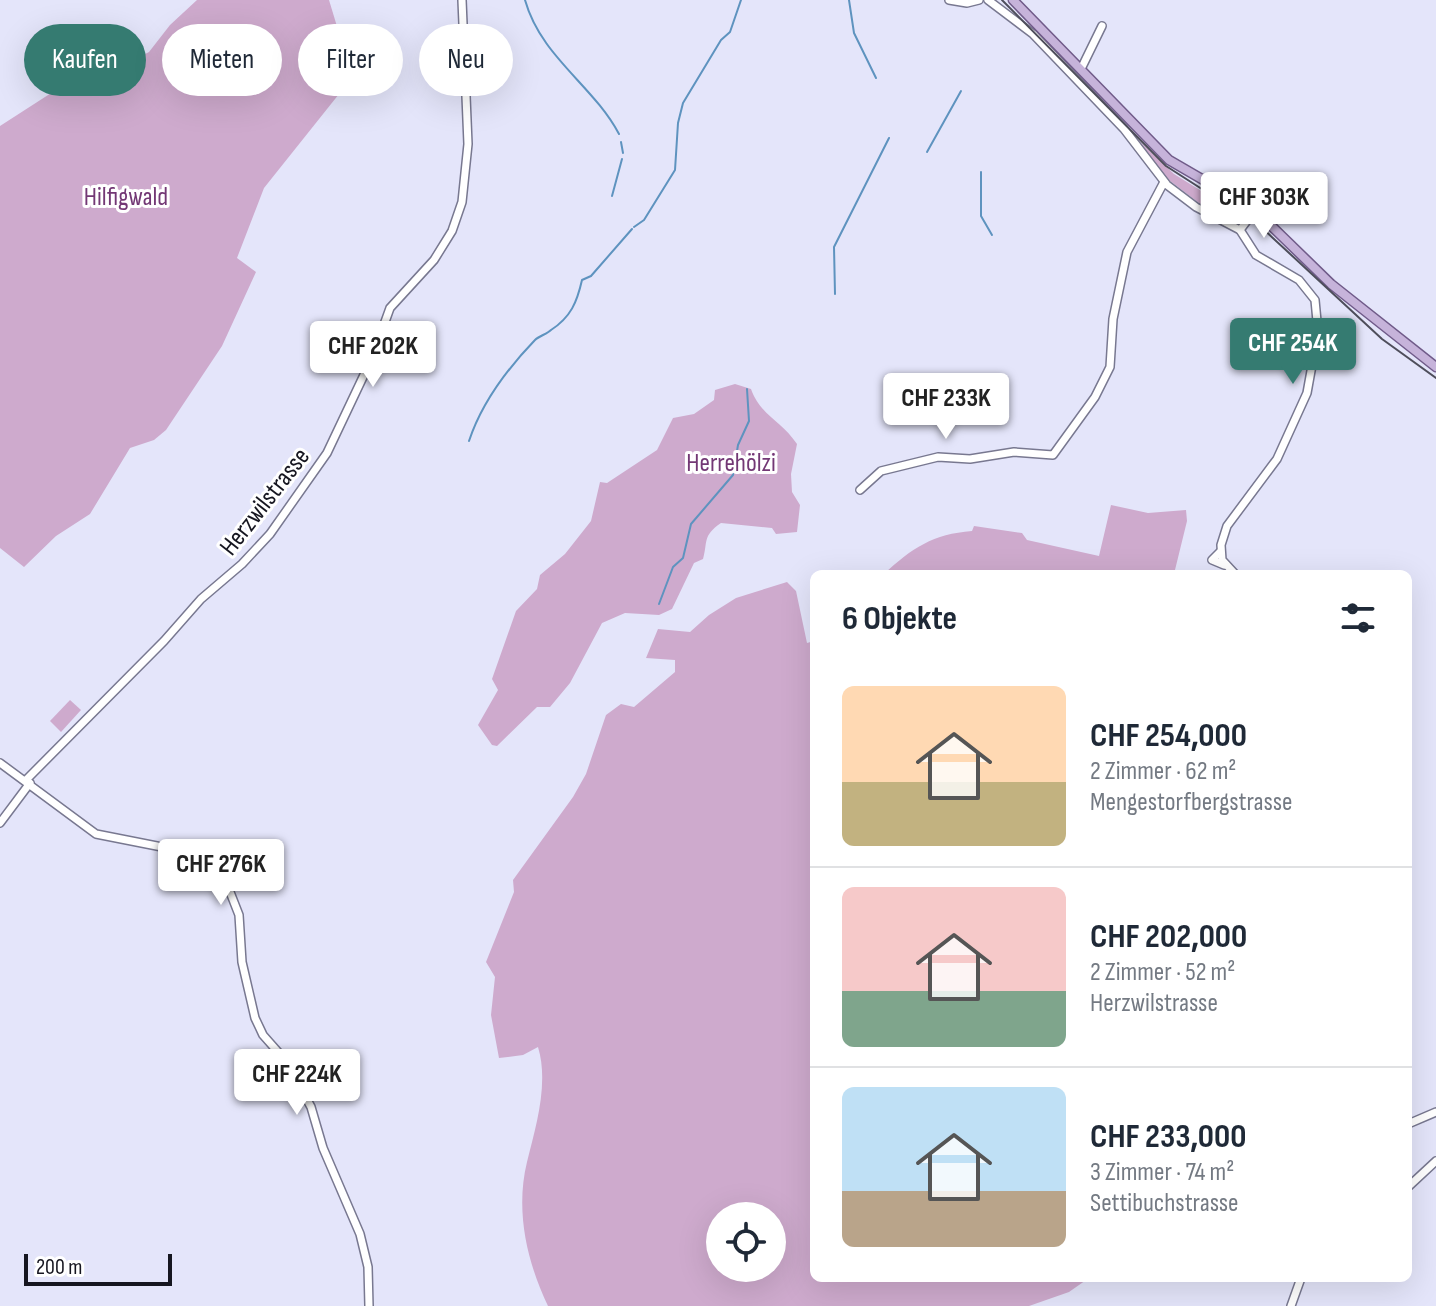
<!DOCTYPE html>
<html lang="de">
<head>
<meta charset="utf-8">
<style>
	body { margin:0; font-family:"Sofia Sans Condensed",sans-serif; background:#f6f6f7; color:#1f2937; height:100vh; display:flex; flex-direction:column; font-size:30px; white-space:nowrap }
	* { box-sizing:border-box; margin:0 }
	p { font-size:26px; color:#747a83 }
	.icon { flex:none; width:44px; height:44px; fill:none; stroke:currentColor; stroke-width:2; stroke-linecap:round; stroke-linejoin:round }
	.map { position:relative; flex:1; overflow:hidden }
	.details { position:absolute; left:810px; top:570px; width:602px; height:712px; display:flex; flex-direction:column; background:#fff; border-radius:12px; box-shadow:0 8px 32px #0002 }
	.details>* { flex:none }
	.top-card { position:absolute; left:24px; top:24px; width:666px; height:72px; display:flex; gap:16px }
	.fabs { position:absolute; left:706px; top:1202px; display:grid; gap:16px }
	.fabs a { display:grid; place-items:center; width:80px; height:80px; border-radius:50%; background:#fff; box-shadow:0 8px 32px #0002; font-size:40px }
	.scale { position:absolute; left:24px; bottom:20px; width:148px; box-sizing:border-box; padding-left:8px; border:4px solid #161620; border-top:0; font-size:22px; line-height:28px; white-space:nowrap; color:#161620; -webkit-text-stroke:6px #fff; paint-order:stroke }
	.price { position:absolute; translate:-50% -68px; padding:0 18px; border-radius:8px; background:#fff; color:#222; font-size:26px; line-height:52px; filter:drop-shadow(0 2px 4px #0008) }
	.price::after { content:''; position:absolute; left:50%; top:48px; width:24px; height:18px; margin-left:-12px; background:inherit; clip-path:polygon(0 0,100% 0,50% 100%) }
	.price.active { background:#357b71; color:#fff }
	ul { padding:0; list-style:none }
	li { display:flex; align-items:center; gap:24px; height:200px; padding:0 32px }
	li+li { border-top:2px solid #e0e1e3 }
	li span { display:grid; place-items:center; flex:none; width:224px; height:160px; border-radius:12px; color:#555 }
	li>.icon { margin-inline-start:auto }
	span .icon { width:96px; height:96px; fill:#fffc; stroke-width:1 }
	li b { font-size:34px }
	h2 { display:flex; justify-content:space-between; align-items:center; height:96px; padding:0 32px; font-size:34px }
	.tag { padding:0 28px; border-radius:36px; background:#fff; box-shadow:0 8px 32px #0002; font-size:28px; line-height:72px }
	.tag.active { background:#357b71; color:#fff }
	.map>svg:first-child { display:block }
	.green { fill:#ceaacd; fill-rule:evenodd }
	.lines { fill:none; stroke-linecap:round; stroke-linejoin:round }
	.stream { stroke:#5e93bf; stroke-width:2 }
	.minor-casing { stroke:#787890; stroke-width:10 }
	.major-casing { stroke:#705b89; stroke-width:11 }
	.minor { stroke:#fff; stroke-width:7 }
	.major { stroke:#c6b3da; stroke-width:8 }
	.rail { stroke:#4e4e5b; stroke-width:2 }
	.labels { text-anchor:middle; stroke-width:6; stroke-linejoin:round; paint-order:stroke }
	.park-label { font-size:26px; fill:#733875; stroke:#fff }
	.street-label { font-size:26px; fill:#161620; stroke:#fff }
</style>
</head>
<body>
<div class="map">
<svg width="1436" height="1306" viewBox="0 0 1436 1306">
	<rect width="100%" height="100%" fill="#e4e5fa"/>
	<g class="green">
		<path d="M 197,0 L 329,0 L 342,43 L 343,89 L 264,188 L 237,258 L 256,272 L 222,346 L 166,430 L 154,440 L 130,448 L 90,514 L 56,536 L 24,567 L 0,548 L 0,126 L 121,48 L 128,63 L 149,52 L 170,25 Z"/>
		<path d="M 1136,138 L 1174,174 L 1224,205 L 1216,216 L 1161,174 Z"/>
		<path d="M 735,384 L 751,389 C 760,415 782,421 797,444 L 791,474 L 792,492 L 800,505 L 797,532 L 776,534 L 772,528 L 721,523 C 702,536 708,542 703,559 L 694,563 L 672,609 L 659,615 L 625,613 L 602,623 L 570,683 L 550,707 L 537,707 L 497,746 L 492,745 L 478,725 L 498,690 L 492,679 L 516,611 L 537,589 L 540,575 L 565,554 L 591,521 L 600,482 L 607,483 L 657,450 L 673,418 L 694,414 L 714,400 L 715,390 Z"/>
		<path d="M 1111,505 L 1148,513 L 1186,510 L 1187,521 L 1174,574 L 884,574 C 912,548 933,534 972,531 L 974,526 L 1022,533 L 1027,540 L 1099,556 Z"/>
		<path d="M 787,582 L 796,591 L 807,643 L 814,641 L 814,1278 L 1089,1278 L 1069,1292 L 1029,1306 L 548,1306 C 527,1262 515,1211 527,1162 C 536,1126 549,1083 538,1047 L 523,1055 L 499,1058 L 491,1015 L 495,977 L 486,962 L 514,892 L 513,880 L 573,797 L 586,774 L 606,715 L 621,704 L 634,707 L 675,672 L 675,660 L 646,658 L 658,629 L 690,632 L 709,615 L 736,598 ZM 720,1216 L 772,1216 L 772,1268 L 720,1268 Z"/>
		<path d="M 70,700 L 81,710 L 61,732 L 50,721 Z"/>
	</g>
	<g class="lines">
		<g class="stream">
			<path d="M 525,0 C 541,57 593,85 619,134"/>
			<path d="M 849,0 L 854,33 L 876,78"/>
			<path d="M 621,142 L 623,153"/>
			<path d="M 927,152 L 961,91"/>
			<path d="M 981,172 L 981,216 L 992,235"/>
			<path d="M 612,196 L 622,159"/>
			<path d="M 634,227 L 644,220 L 675,170 L 678,123 L 683,103 L 721,40 L 730,32 L 741,0"/>
			<path d="M 835,294 L 834,247 L 889,138"/>
			<path d="M 469,441 C 482,402 508,368 535,340 C 539,336 547,334 551,330 C 571,317 577,302 582,280 L 591,276 L 632,229"/>
			<path d="M 659,604 L 673,567 L 683,558 L 691,524 L 733,475 L 738,445 L 749,421 L 747,389"/>
		</g>
		<defs>
			<g id="minor">
				<path d="M 949,0 L 967,3 L 979,0"/>
				<path d="M 988,0 L 1033,34 L 1124,129 L 1167,185 L 1196,207 L 1240,230 L 1256,255 L 1299,280 L 1315,300 L 1318,332 L 1307,393 L 1277,459 L 1227,526 L 1221,545 L 1222,560 L 1235,574"/>
				<path d="M 1081,69 L 1102,26"/>
				<path d="M 1240,230 L 1255,210"/>
				<path d="M 860,490 L 881,471 L 938,457 L 970,459 L 1014,452 L 1053,455 L 1095,397 L 1110,367 L 1113,319 L 1127,252 L 1164,182"/>
				<path d="M 1220,552 L 1212,560 L 1224,565"/>
				<path d="M 0,763 L 96,834 L 167,848 L 211,873 L 230,892 L 239,915 L 242,962 L 255,1018 L 263,1035 L 286,1061 L 311,1107 L 323,1148 L 360,1234 L 368,1267 L 369,1306"/>
				<path d="M 26,780 L 164,641 L 201,599 L 242,564 L 270,534 L 327,453 L 372,358 L 390,308 L 434,260 L 452,231 L 462,202 L 468,144 L 462,0"/>
				<path d="M 0,823 L 30,783"/>
				<path d="M 1408,1124 L 1436,1112"/>
				<path d="M 1408,1187 L 1436,1161"/>
				<path d="M 1291,1306 L 1301,1278"/>
			</g>
			<path id="major" d="M 1013,0 L 1169,160 L 1255,210 L 1331,284 L 1436,367"/>
		</defs>
		<use href="#minor" class="minor-casing"/>
		<use href="#major" class="major-casing"/>
		<use href="#minor" class="minor"/>
		<use href="#major" class="major"/>
		<path class="rail" d="M 1002,0 L 1166,166 L 1261,227 L 1382,339 L 1436,378"/>
	</g>
	<g class="labels">
		<g class="park-label">
			<text x="126" y="205">Hilfigwald</text>
			<text x="731" y="471">Herrehölzi</text>
		</g>
		<g class="street-label">
			<text transform="translate(264 501) rotate(-52)" y="9">Herzwilstrasse</text>
		</g>
	</g>
</svg>
<div class="fabs">
<a><svg class="icon" aria-label="locate" viewBox="0 0 24 24"><circle cx="12" cy="12" r="6"/><path d="M12 2v4M12 18v4M2 12h4M18 12h4"/></svg></a>
</div>
<div class="scale">200 m</div>
<b class="price" style="left:1264px;top:240px">CHF 303K</b>
<b class="price active" style="left:1293px;top:386px">CHF 254K</b>
<b class="price" style="left:373px;top:389px">CHF 202K</b>
<b class="price" style="left:946px;top:441px">CHF 233K</b>
<b class="price" style="left:221px;top:907px">CHF 276K</b>
<b class="price" style="left:297px;top:1117px">CHF 224K</b>
<div class="top-card">
<a class="tag active">Kaufen</a>
<a class="tag">Mieten</a>
<a class="tag">Filter</a>
<a class="tag">Neu</a>
</div>
<section class="details">
<h2>6 Objekte<svg class="icon" aria-label="filters" viewBox="0 0 24 24"><path d="M4 7h16M4 17h16"/><circle cx="9" cy="7" r="2"/><circle cx="15" cy="17" r="2"/></svg></h2>
<ul>
<li><span style="background:linear-gradient(#ffd9b3 60%,#c2b280 0)"><svg class="icon" aria-label="home" viewBox="0 0 24 24"><path d="M3 11l9-7 9 7M6 9v11h12V9"/></svg></span><div><b>CHF 254,000</b><p>2 Zimmer · 62 m²</p><p>Mengestorfbergstrasse</p></div></li>
<li><span style="background:linear-gradient(#f6c9c9 65%,#7fa58c 0)"><svg class="icon" aria-label="home" viewBox="0 0 24 24"><path d="M3 11l9-7 9 7M6 9v11h12V9"/></svg></span><div><b>CHF 202,000</b><p>2 Zimmer · 52 m²</p><p>Herzwilstrasse</p></div></li>
<li><span style="background:linear-gradient(#bfe0f5 65%,#b9a48a 0)"><svg class="icon" aria-label="home" viewBox="0 0 24 24"><path d="M3 11l9-7 9 7M6 9v11h12V9"/></svg></span><div><b>CHF 233,000</b><p>3 Zimmer · 74 m²</p><p>Settibuchstrasse</p></div></li>
</ul>
</section>
</div>
</body>
</html>
